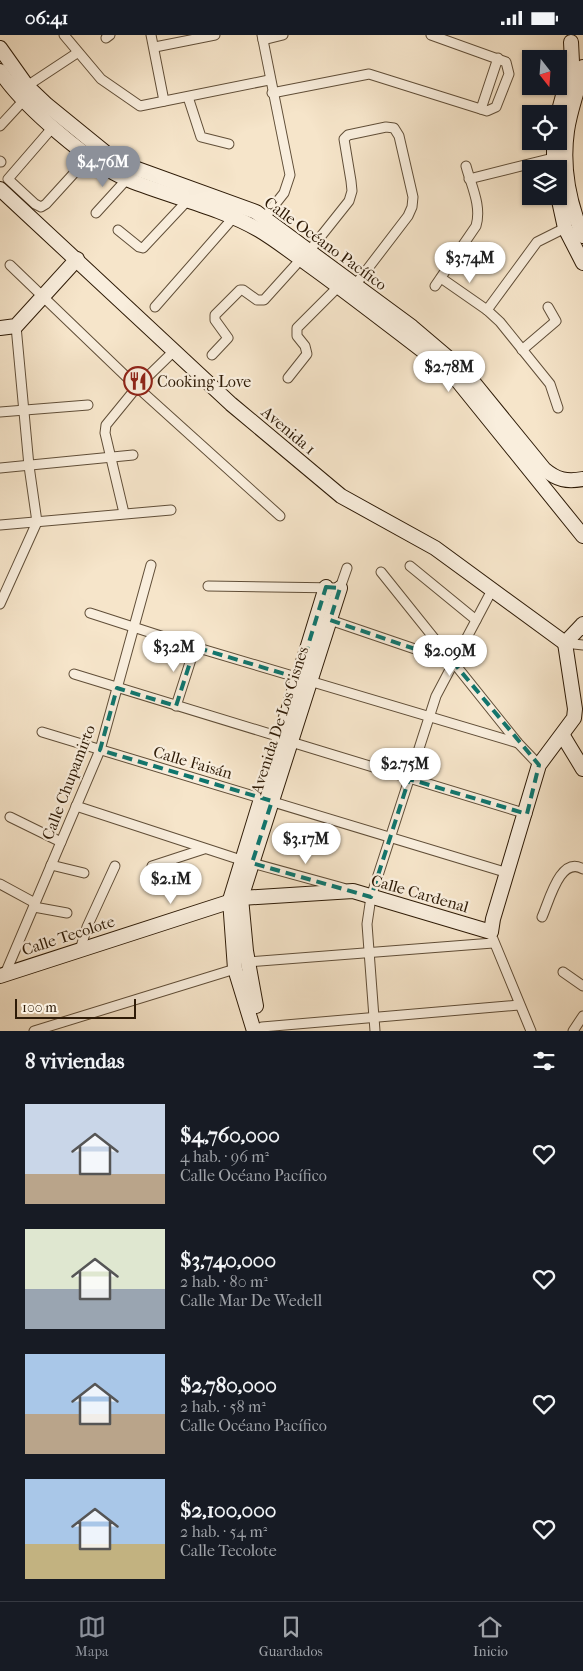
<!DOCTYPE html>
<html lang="es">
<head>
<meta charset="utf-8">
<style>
	body { margin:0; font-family:"IM FELL French Canon",serif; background:#20242c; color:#f1f3f6; height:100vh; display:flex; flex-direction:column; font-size:19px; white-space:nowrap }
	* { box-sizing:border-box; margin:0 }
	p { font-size:16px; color:#9ea1a6 }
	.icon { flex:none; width:28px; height:28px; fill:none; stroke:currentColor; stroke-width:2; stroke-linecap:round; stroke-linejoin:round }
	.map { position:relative; height:996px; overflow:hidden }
	.drawer { display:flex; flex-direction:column; background:#171b24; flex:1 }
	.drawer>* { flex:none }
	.needle { width:32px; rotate:163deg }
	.controls { position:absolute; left:522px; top:15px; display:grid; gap:10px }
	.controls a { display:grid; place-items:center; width:45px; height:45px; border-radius:0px; background:#171b24; box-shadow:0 1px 4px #0004; font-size:25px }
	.scale { position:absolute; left:15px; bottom:12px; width:121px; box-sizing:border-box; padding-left:5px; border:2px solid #2e1b07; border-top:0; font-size:14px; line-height:18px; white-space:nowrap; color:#2e1b07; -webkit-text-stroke:4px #f9eedd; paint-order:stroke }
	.price { position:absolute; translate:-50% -42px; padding:0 11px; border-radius:18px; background:#fff; color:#222; font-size:16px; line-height:32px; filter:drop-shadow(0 1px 2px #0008) }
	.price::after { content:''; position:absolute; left:50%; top:30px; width:15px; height:11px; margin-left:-8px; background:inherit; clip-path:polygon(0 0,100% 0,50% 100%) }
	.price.on { background:#8c9099; color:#fff }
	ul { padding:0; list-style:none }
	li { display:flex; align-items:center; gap:15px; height:125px; padding:0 25px }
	li span { display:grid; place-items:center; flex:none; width:140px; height:100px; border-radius:0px; color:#555 }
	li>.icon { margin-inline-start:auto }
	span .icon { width:60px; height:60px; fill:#fffc; stroke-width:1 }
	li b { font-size:21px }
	h2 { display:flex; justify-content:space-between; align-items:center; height:60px; padding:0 25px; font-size:21px }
	.status { display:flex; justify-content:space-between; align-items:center; height:35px; padding:0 25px; background:#171b24; direction:ltr }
	.status svg { height:14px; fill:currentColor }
	.menu { display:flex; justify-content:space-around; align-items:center; height:70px; border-top:1px solid #363941; background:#171b24; font-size:14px; color:#9ea1a6 }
	.menu a { display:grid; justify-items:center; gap:2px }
	.menu .on { color:#8c9099 }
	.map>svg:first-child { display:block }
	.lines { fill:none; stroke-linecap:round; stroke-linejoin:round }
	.street-casing { stroke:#604e38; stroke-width:11 }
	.secondary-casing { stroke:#2e1b07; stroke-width:16 }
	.street { stroke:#f9eedd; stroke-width:9 }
	.secondary { stroke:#f9eedd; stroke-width:14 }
	.marked { fill:none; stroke:#0f766e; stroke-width:4; stroke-dasharray:10 6; stroke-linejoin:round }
	.labels { text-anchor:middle; stroke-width:4.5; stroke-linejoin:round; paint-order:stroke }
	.street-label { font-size:16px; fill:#2e1b07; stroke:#f9eedd }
	.poi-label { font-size:16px; fill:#2e1b07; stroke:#f9eedd; text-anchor:start }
</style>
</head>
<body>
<div class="status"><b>06:41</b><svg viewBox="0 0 49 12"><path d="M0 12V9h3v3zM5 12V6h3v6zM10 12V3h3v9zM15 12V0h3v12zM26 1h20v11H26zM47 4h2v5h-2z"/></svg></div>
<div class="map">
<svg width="583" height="996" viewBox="0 0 583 996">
	<rect width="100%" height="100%" fill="#f6e5ca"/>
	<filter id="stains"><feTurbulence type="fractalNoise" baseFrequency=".004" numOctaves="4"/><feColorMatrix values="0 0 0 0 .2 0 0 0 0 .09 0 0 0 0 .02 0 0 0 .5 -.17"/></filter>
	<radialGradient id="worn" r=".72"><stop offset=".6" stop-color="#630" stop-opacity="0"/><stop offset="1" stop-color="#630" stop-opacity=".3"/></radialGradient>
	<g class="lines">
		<defs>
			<g id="street">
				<path d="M 64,0 L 101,44 L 140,71 L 269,45"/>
				<path d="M 151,0 L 164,66"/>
				<path d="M 262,0 L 290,140 L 284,158 L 265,182"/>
				<path d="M 106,3 L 110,0"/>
				<path d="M 263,5 L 283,0"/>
				<path d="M 155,12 L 215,0"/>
				<path d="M 27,51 L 77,18"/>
				<path d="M 272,58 L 369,39 L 487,76 L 496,72 L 509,39 L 506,27 L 431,0"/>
				<path d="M 188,62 L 201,102 L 229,109"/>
				<path d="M 481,74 L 498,23"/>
				<path d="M 0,91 L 24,65"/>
				<path d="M 53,92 L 8,144 L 35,169 L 41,172 L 46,169 L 76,136"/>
				<path d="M 0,126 L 1,127"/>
				<path d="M 469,144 L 553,123"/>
				<path d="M 96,178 L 127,144"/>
				<path d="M 118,195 L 139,212 L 143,213 L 188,165"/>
				<path d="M 310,215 L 349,166 L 352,156 L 351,146 L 344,104 L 348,100 L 386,92 L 394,93 L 399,101 L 413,162 L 412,172 L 408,181 L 356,249"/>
				<path d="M 10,230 L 137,352 L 280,481"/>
				<path d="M 441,243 L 487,275 L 500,287 L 550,349 L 558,373"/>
				<path d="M 435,251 L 476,191 C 482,171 471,150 466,131"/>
				<path d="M 155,272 L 233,183"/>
				<path d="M 487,275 L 537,207 L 565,193"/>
				<path d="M 522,315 L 556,286 L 548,272"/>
				<path d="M 212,320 L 228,303 L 215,285 L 215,280 L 240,255 L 243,255 L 257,265 L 264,265 L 301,224"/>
				<path d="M 288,343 L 307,319 L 305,311 L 297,301 L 297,293 L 339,251"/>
				<path d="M 0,377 L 88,370"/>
				<path d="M 0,433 L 133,420"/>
				<path d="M 124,478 L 105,398 L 106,390 L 137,352 L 175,315"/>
				<path d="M 0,490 L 171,475"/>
				<path d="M 410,531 L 476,585"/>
				<path d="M 381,537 L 518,708 L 539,730"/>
				<path d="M 208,551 L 340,553 L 347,533"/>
				<path d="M 0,569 L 37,487 L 29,431 L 16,291"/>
				<path d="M 90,578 L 195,612 L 518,708"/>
				<path d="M 330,585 L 453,627"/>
				<path d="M 565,608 L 583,610"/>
				<path d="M 74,639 L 280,702"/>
				<path d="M 176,671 L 195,612"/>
				<path d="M 42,697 L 508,838"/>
				<path d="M 291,707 L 527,779"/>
				<path d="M 76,771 L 241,825"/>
				<path d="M 10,782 L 61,807"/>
				<path d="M 252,828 L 343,853"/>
				<path d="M 51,830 L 84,838"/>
				<path d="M 152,831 L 204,814"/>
				<path d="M 0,849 L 35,868"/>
				<path d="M 34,872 L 67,878"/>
				<path d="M 542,882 C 549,867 560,820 583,834"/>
				<path d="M 493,904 L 531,996"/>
				<path d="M 80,915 L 87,892 L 115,831"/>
				<path d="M 247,927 L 493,908"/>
				<path d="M 563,937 L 583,951"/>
				<path d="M 5,939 L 100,715 L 151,530"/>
				<path d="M 34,996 L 235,934"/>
				<path d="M 256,996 L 262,992 L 519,970"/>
				<path d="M 375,996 L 367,889 L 371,862 L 436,661 L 492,555"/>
				<path d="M 573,996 L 583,981"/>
			</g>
			<g id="secondary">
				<path d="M 0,13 L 27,51 L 47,70 L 106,118 L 132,132 L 256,177 L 412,292 L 465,337 L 544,434 C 557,445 567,447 583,444"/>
				<path d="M 583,32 C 579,53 570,74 567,96 C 562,131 569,168 583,201"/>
				<path d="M 0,36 C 22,70 91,130 129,145 C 171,162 219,172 259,195 C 276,205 292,218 309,230 C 355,263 399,298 444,332 L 457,345 L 583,501"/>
				<path d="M 558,79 L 572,27 L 571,7"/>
				<path d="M 554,134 L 554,106"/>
				<path d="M 0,154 L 231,369 L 341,461 L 435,513 L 565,608"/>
				<path d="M 558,161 L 565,193 L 583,228"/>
				<path d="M 0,293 L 16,291 L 77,224"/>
				<path d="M 565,608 L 583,589"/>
				<path d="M 563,701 L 583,734"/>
				<path d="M 0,941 L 241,863 L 353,856 L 491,897 L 493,884 L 539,730 L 574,683 L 575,674 L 565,608"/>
				<path d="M 256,971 L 246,916 L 241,863 L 340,553"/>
				<path d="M 254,996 L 235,934 L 230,865 L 326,552"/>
			</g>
		</defs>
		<use href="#street" class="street-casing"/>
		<use href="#secondary" class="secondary-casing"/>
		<use href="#street" class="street"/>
		<use href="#secondary" class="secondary"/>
	</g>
	<path class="marked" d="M 326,552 L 340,553 L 330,585 L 453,627 L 539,730 L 527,779 L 409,744 L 371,862 L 252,828 L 272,766 L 100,715 L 117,653 L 176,671 L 195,612 L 298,643 Z"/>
	<defs>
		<symbol id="restaurant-ring" viewBox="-11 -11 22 22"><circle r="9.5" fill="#f9eedd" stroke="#8f2418" stroke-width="1.5"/><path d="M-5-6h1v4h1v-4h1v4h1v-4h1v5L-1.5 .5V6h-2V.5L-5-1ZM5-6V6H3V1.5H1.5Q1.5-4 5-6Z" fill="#8f2418"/></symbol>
	</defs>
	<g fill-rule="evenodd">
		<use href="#restaurant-ring" x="122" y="330" width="32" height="32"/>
	</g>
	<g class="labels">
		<g class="street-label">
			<text transform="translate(326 208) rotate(36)" y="6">Calle Océano Pacífico</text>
			<text transform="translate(289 395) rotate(40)" y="6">Avenida 1</text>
			<text transform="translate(279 685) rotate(-72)" y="6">Avenida De Los Cisnes</text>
			<text transform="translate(193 727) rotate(16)" y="6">Calle Faisán</text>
			<text transform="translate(68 747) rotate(-69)" y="6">Calle Chupamirto</text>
			<text transform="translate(420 858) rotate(16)" y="6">Calle Cardenal</text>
			<text transform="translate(68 900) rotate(-18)" y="6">Calle Tecolote</text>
		</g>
		<g class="poi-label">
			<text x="157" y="352">Cooking Love</text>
		</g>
	</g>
	<rect width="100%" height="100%" filter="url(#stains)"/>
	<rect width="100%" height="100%" fill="url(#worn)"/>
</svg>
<div class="controls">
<a><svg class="needle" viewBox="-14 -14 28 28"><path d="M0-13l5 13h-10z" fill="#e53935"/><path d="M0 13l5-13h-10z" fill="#9ea1a6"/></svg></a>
<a><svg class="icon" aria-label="locate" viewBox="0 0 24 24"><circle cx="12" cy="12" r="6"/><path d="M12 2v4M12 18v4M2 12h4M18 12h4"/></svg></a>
<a><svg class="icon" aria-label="layers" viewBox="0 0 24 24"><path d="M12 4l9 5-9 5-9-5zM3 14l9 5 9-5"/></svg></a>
</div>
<div class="scale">100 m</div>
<b class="price on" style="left:103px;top:153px">$4.76M</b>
<b class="price" style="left:470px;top:249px">$3.74M</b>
<b class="price" style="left:449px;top:358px">$2.78M</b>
<b class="price" style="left:174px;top:638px">$3.2M</b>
<b class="price" style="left:450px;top:642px">$2.09M</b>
<b class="price" style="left:405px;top:755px">$2.75M</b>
<b class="price" style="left:306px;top:830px">$3.17M</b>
<b class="price" style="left:171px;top:870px">$2.1M</b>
</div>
<section class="drawer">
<h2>8 viviendas<svg class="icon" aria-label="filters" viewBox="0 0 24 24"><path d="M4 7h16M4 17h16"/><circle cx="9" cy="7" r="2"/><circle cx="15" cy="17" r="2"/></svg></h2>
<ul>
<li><span style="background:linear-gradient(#c9d6e8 70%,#b9a48a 0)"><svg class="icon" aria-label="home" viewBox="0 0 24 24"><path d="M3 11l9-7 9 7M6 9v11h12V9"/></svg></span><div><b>$4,760,000</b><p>4 hab. · 96 m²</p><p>Calle Océano Pacífico</p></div><svg class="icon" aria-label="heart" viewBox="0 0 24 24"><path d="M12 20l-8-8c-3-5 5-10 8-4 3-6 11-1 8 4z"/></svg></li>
<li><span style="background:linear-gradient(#dfe7d0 60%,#9aa5b1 0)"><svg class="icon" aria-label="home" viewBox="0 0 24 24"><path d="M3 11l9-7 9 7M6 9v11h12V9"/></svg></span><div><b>$3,740,000</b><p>2 hab. · 80 m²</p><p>Calle Mar De Wedell</p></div><svg class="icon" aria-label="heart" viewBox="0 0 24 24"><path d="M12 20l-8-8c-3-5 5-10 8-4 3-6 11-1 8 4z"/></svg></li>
<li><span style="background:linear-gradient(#a9c7e8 60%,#b9a48a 0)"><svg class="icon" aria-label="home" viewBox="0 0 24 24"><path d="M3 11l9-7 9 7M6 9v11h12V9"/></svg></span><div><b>$2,780,000</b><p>2 hab. · 58 m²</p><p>Calle Océano Pacífico</p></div><svg class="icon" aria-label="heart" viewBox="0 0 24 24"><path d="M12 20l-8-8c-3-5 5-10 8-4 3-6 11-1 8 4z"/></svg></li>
<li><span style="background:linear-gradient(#a9c7e8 65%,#c2b280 0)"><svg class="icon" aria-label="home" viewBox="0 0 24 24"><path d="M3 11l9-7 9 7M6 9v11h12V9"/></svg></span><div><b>$2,100,000</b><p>2 hab. · 54 m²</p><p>Calle Tecolote</p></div><svg class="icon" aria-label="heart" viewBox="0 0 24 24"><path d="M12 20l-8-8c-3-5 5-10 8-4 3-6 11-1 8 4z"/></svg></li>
</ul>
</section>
<nav class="menu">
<a class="on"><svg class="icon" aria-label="map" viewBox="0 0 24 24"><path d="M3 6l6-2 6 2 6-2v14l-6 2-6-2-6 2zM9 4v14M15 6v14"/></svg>Mapa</a>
<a><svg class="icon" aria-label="saved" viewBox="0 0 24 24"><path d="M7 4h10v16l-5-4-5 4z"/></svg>Guardados</a>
<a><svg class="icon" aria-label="home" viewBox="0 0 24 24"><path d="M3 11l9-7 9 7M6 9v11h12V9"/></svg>Inicio</a>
</nav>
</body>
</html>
